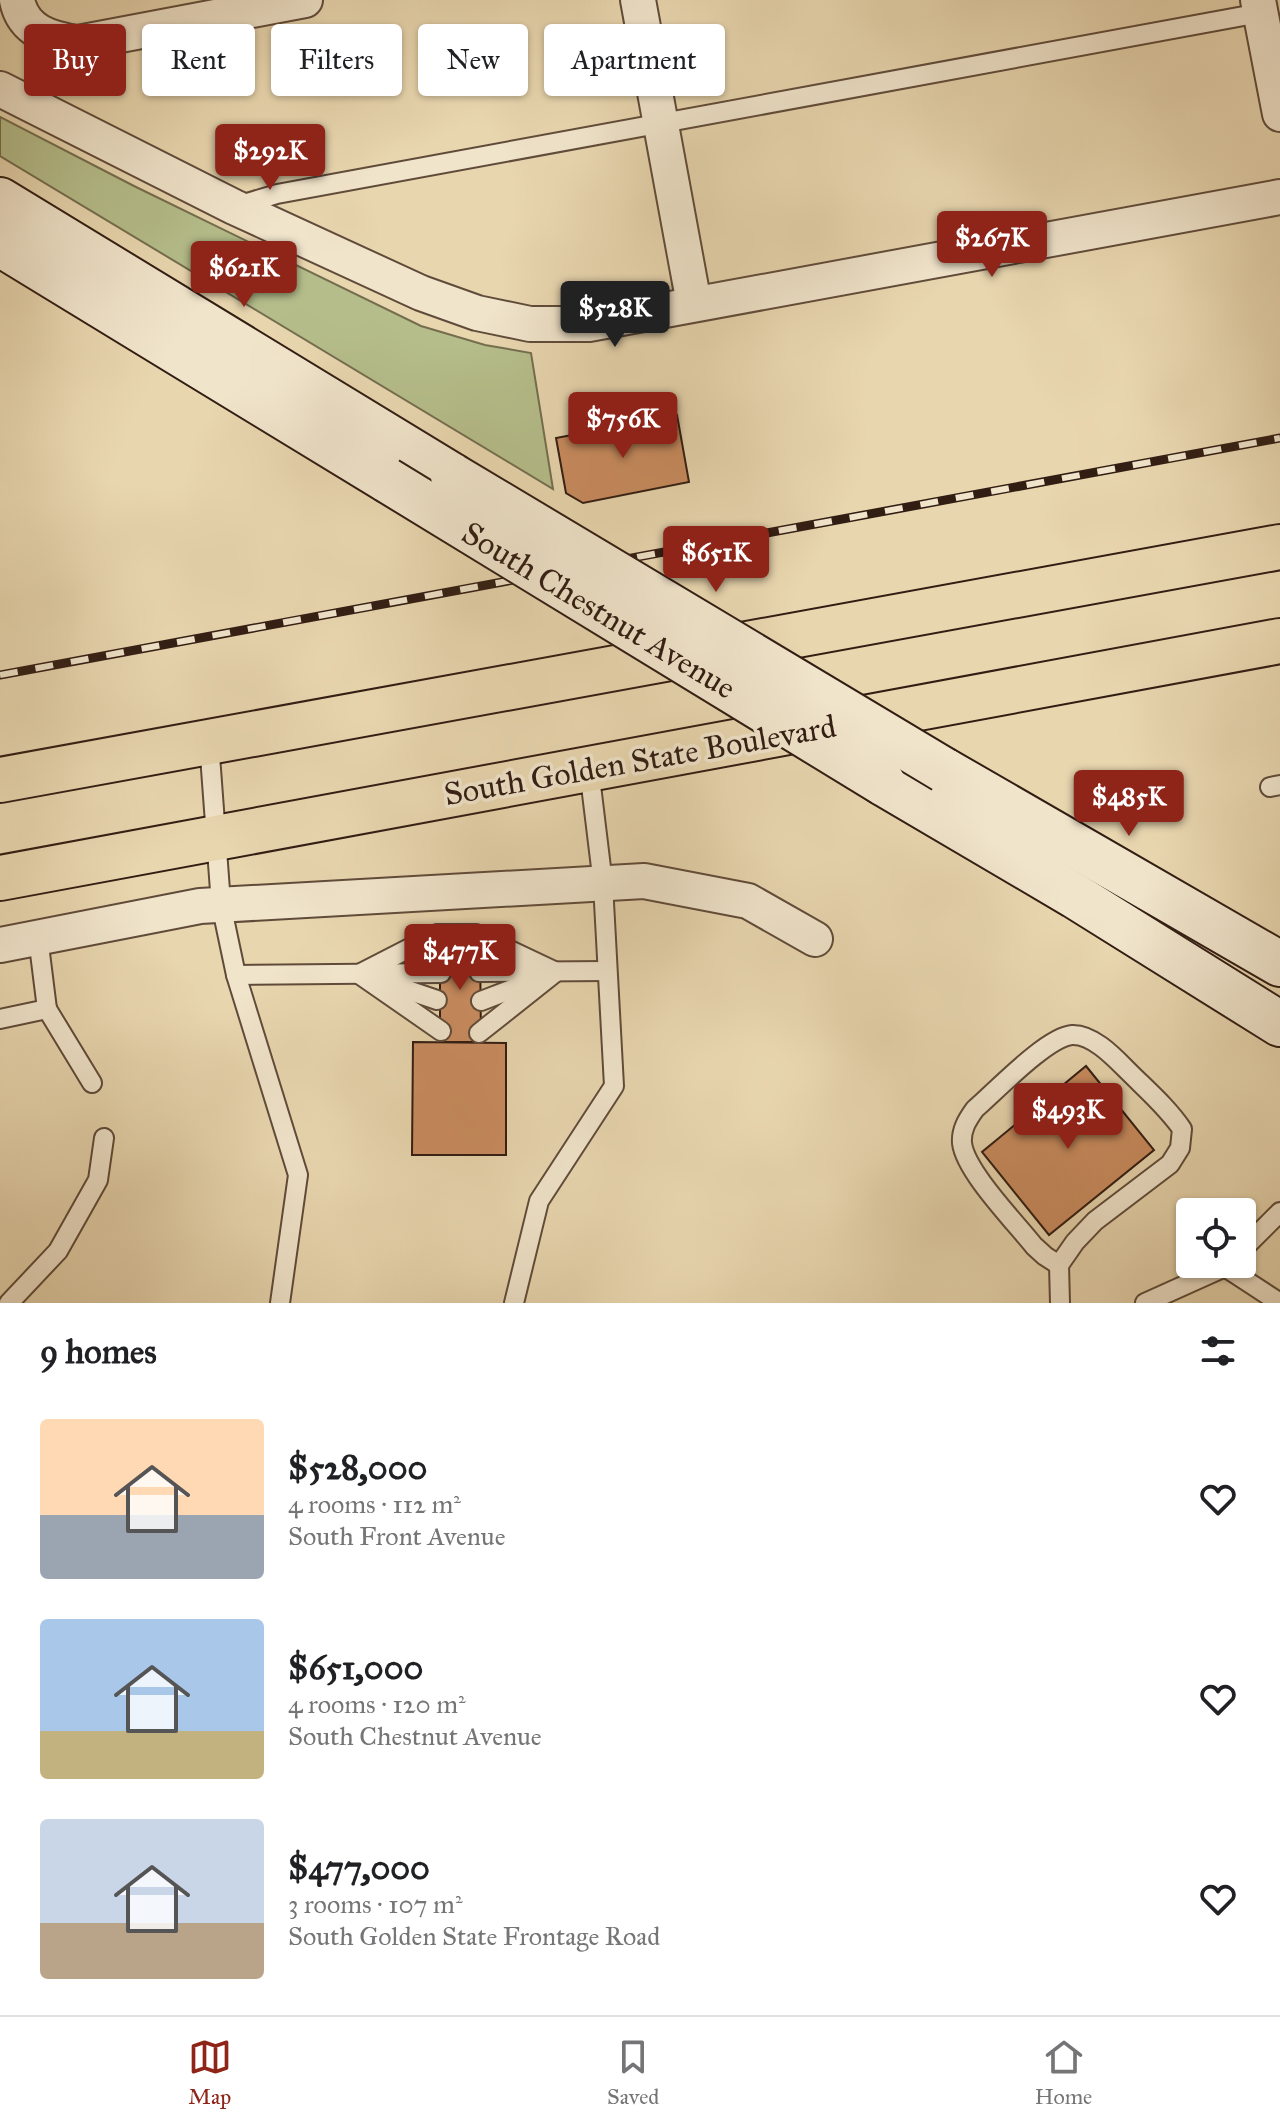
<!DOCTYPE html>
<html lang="en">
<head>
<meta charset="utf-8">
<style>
	body { margin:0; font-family:"IM FELL Great Primer",serif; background:#f2f2f2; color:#202124; height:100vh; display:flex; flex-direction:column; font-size:30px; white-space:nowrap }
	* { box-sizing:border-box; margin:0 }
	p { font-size:26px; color:#757577 }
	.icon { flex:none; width:44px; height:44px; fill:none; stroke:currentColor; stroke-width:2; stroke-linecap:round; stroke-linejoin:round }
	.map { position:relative; height:1303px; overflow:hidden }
	.side { display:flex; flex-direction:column; background:#fff; flex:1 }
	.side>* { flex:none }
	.hud { position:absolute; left:24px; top:24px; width:800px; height:72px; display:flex; gap:16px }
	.buttons { position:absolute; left:1176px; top:1198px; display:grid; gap:16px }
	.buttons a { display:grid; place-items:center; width:80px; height:80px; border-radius:8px; background:#fff; box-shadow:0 2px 6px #0004; font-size:40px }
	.price { position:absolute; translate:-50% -68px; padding:0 18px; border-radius:8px; background:#8f2418; color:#fff; font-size:26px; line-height:52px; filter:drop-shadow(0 2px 4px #0008) }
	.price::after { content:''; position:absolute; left:50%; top:48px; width:24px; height:18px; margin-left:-12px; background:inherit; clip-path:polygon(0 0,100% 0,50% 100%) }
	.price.on { background:#222; color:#fff }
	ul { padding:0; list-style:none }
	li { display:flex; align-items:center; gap:24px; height:200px; padding:0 40px }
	li span { display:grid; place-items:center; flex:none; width:224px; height:160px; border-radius:8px; color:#555 }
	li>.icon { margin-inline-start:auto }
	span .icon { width:96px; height:96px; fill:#fffc; stroke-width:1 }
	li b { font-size:34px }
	h2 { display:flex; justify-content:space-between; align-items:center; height:96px; padding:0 40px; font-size:34px }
	.pill { padding:0 28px; border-radius:8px; background:#fff; box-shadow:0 2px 6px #0004; font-size:28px; line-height:72px }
	.pill.on { background:#8f2418; color:#fff }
	.tab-bar { display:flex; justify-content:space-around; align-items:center; height:112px; border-top:2px solid #e0e0e0; background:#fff; font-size:22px; color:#757577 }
	.tab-bar a { display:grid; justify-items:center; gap:4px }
	.tab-bar .on { color:#8f2418 }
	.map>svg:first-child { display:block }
	.green { fill:#b5be8b; stroke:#746e4f; stroke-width:2 }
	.building { fill:#c98c5f; stroke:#321d13; stroke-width:2 }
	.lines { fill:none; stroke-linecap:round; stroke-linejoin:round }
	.lane-casing { stroke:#604b3a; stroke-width:22 }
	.street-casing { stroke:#604b3a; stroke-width:38 }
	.secondary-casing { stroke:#321d13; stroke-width:48 }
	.primary-casing { stroke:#321d13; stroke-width:48 }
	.lane { stroke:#f0e4cb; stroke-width:18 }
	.street { stroke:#f0e4cb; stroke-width:34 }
	.secondary { stroke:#f0e4cb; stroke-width:44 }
	.primary { stroke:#e8d6af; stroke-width:44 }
	.rail-casing { stroke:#321d13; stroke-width:9 }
	.rail { stroke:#f0e4cb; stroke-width:6; stroke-dasharray:18; stroke-linecap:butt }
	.secondary-bridge-casing { stroke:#321d13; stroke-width:48; stroke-linecap:butt }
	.secondary-bridge { stroke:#f0e4cb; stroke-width:44 }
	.labels { text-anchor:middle; stroke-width:7; stroke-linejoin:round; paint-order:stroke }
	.street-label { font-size:32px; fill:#321d13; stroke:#f0e4cb }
</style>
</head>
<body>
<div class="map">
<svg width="1280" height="1303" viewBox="0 0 1280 1303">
	<rect width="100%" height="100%" fill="#e8d6af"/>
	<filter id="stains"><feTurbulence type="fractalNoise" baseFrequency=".0025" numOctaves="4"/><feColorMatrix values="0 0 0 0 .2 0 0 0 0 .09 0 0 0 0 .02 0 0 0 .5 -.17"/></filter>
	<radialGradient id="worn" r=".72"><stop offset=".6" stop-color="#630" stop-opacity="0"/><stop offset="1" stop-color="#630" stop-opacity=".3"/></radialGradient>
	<path class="green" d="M 0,117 L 134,186 L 421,326 L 485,345 L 531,353 L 553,489 L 0,156 Z"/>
	<g class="building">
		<path d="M 677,415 L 689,482 L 583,503 L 566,493 L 556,438 Z"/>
		<path d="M 480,941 L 481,1042 L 440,1042 L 440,942 Z"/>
		<path d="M 413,1042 L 506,1043 L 506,1155 L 412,1155 Z"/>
		<path d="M 1086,1066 L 1154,1150 L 1049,1235 L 982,1152 Z"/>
	</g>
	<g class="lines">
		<defs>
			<g id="lane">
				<path d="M 237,206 L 277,194 L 1260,13"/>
				<path d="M 209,742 L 221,904 L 236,975 L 298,1175 L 280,1303"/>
				<path d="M 1270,787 L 1280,785"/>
				<path d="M 479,972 L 607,971"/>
				<path d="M 359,974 L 437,934 L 476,934 L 556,972"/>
				<path d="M 359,974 L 441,1031"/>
				<path d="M 236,975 L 441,973"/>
				<path d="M 381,981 L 437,1000"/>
				<path d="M 481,1001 L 538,979"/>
				<path d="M 47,1009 L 92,1083"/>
				<path d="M 0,1019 L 47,1009 L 38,937"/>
				<path d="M 479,1033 L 556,972"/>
				<path d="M 1242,1250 L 1280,1212"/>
				<path d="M 1059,1265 L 1045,1256 L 1034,1246 C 1015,1222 965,1171 962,1143 C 961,1130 967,1120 975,1109 C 996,1091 1047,1037 1072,1035 C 1093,1034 1115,1058 1128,1071 C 1147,1090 1167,1107 1182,1129 L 1180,1148 L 1170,1164 L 1095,1221 L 1075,1242 L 1059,1265 L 1060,1303"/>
				<path d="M 1225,1267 L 1280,1303"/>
				<path d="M 9,1303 L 58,1251 L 98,1180 L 104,1138"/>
				<path d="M 514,1303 L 539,1201 L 614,1086 L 603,884 L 589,769"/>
				<path d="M 1145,1303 L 1225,1267 L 1228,1264"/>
			</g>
			<g id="street">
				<path d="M 17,0 C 23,31 50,39 78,43 L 305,0"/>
				<path d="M 638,0 L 694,304"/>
				<path d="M 1258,0 L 1280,114"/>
				<path d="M 0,89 L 234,207 L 421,293 L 477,313 L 530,324 L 589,324 L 1280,197"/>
				<path d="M 0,945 L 200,906 L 644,881 L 748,901 L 815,939"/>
			</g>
			<g id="secondary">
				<path d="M 0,200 L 453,476"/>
				<path d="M 0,244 L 387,480"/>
				<path d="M 944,770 L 1280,964"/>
				<path d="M 883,783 L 1075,896 L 1280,1024"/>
			</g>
			<g id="primary">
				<path d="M 0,780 L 1280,547"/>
				<path d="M 0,878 L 1280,641"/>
			</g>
		</defs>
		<use href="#lane" class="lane-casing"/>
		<use href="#street" class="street-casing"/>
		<use href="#secondary" class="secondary-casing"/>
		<use href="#primary" class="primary-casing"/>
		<use href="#lane" class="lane"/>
		<use href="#street" class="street"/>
		<use href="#secondary" class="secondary"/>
		<use href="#primary" class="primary"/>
		<defs>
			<path id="rail" d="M 0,675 L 1280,438"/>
		</defs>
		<use href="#rail" class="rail-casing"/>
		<use href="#rail" class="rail"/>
		<defs>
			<g id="secondary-bridge">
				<path d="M 453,476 L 944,770"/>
				<path d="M 387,480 L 883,783"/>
			</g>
		</defs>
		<use href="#secondary-bridge" class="secondary-bridge-casing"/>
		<use href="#secondary-bridge" class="secondary-bridge"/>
	</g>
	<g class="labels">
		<g class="street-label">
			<text transform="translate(599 610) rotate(31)" y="11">South Chestnut Avenue</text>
			<text transform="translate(640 760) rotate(-10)" y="11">South Golden State Boulevard</text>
		</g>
	</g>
	<rect width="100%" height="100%" filter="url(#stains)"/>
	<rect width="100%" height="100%" fill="url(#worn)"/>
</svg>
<div class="buttons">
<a><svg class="icon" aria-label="locate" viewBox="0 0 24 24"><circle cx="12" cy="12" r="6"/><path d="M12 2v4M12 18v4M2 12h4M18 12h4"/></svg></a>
</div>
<b class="price" style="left:270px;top:192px">$292K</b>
<b class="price" style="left:992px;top:279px">$267K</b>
<b class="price" style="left:244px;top:309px">$621K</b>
<b class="price on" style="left:615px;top:349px">$528K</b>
<b class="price" style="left:623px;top:460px">$756K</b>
<b class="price" style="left:716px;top:594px">$651K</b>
<b class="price" style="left:1129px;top:838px">$485K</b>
<b class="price" style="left:460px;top:992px">$477K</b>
<b class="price" style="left:1068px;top:1151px">$493K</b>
<div class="hud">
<a class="pill on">Buy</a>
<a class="pill">Rent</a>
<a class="pill">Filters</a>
<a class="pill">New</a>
<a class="pill">Apartment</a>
</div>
</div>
<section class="side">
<h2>9 homes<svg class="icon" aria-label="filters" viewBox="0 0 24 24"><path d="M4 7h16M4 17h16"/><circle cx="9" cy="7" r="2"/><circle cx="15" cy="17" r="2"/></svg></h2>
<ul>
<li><span style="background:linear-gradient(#ffd9b3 60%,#9aa5b1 0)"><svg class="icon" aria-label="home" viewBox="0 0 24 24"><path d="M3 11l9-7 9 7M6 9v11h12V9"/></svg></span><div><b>$528,000</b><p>4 rooms · 112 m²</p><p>South Front Avenue</p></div><svg class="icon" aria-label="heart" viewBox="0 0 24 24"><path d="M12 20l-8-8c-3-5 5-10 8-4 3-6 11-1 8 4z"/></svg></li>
<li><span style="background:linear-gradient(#a9c7e8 70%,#c2b280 0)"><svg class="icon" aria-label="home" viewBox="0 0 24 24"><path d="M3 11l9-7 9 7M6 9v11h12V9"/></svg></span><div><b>$651,000</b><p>4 rooms · 120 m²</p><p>South Chestnut Avenue</p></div><svg class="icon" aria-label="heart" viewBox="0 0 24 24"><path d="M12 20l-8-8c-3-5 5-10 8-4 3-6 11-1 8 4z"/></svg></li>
<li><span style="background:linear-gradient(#c9d6e8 65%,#b9a48a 0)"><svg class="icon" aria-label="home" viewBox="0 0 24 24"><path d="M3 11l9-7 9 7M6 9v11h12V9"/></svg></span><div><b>$477,000</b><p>3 rooms · 107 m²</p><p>South Golden State Frontage Road</p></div><svg class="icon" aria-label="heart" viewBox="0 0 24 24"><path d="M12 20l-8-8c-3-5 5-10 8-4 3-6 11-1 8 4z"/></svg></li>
</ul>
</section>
<nav class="tab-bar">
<a class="on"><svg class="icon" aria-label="map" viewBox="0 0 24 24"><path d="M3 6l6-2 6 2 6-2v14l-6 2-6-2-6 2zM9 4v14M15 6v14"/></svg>Map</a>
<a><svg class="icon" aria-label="saved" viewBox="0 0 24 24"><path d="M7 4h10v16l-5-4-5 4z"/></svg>Saved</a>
<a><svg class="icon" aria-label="home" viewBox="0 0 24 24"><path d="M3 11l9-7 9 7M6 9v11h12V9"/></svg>Home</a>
</nav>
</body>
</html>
